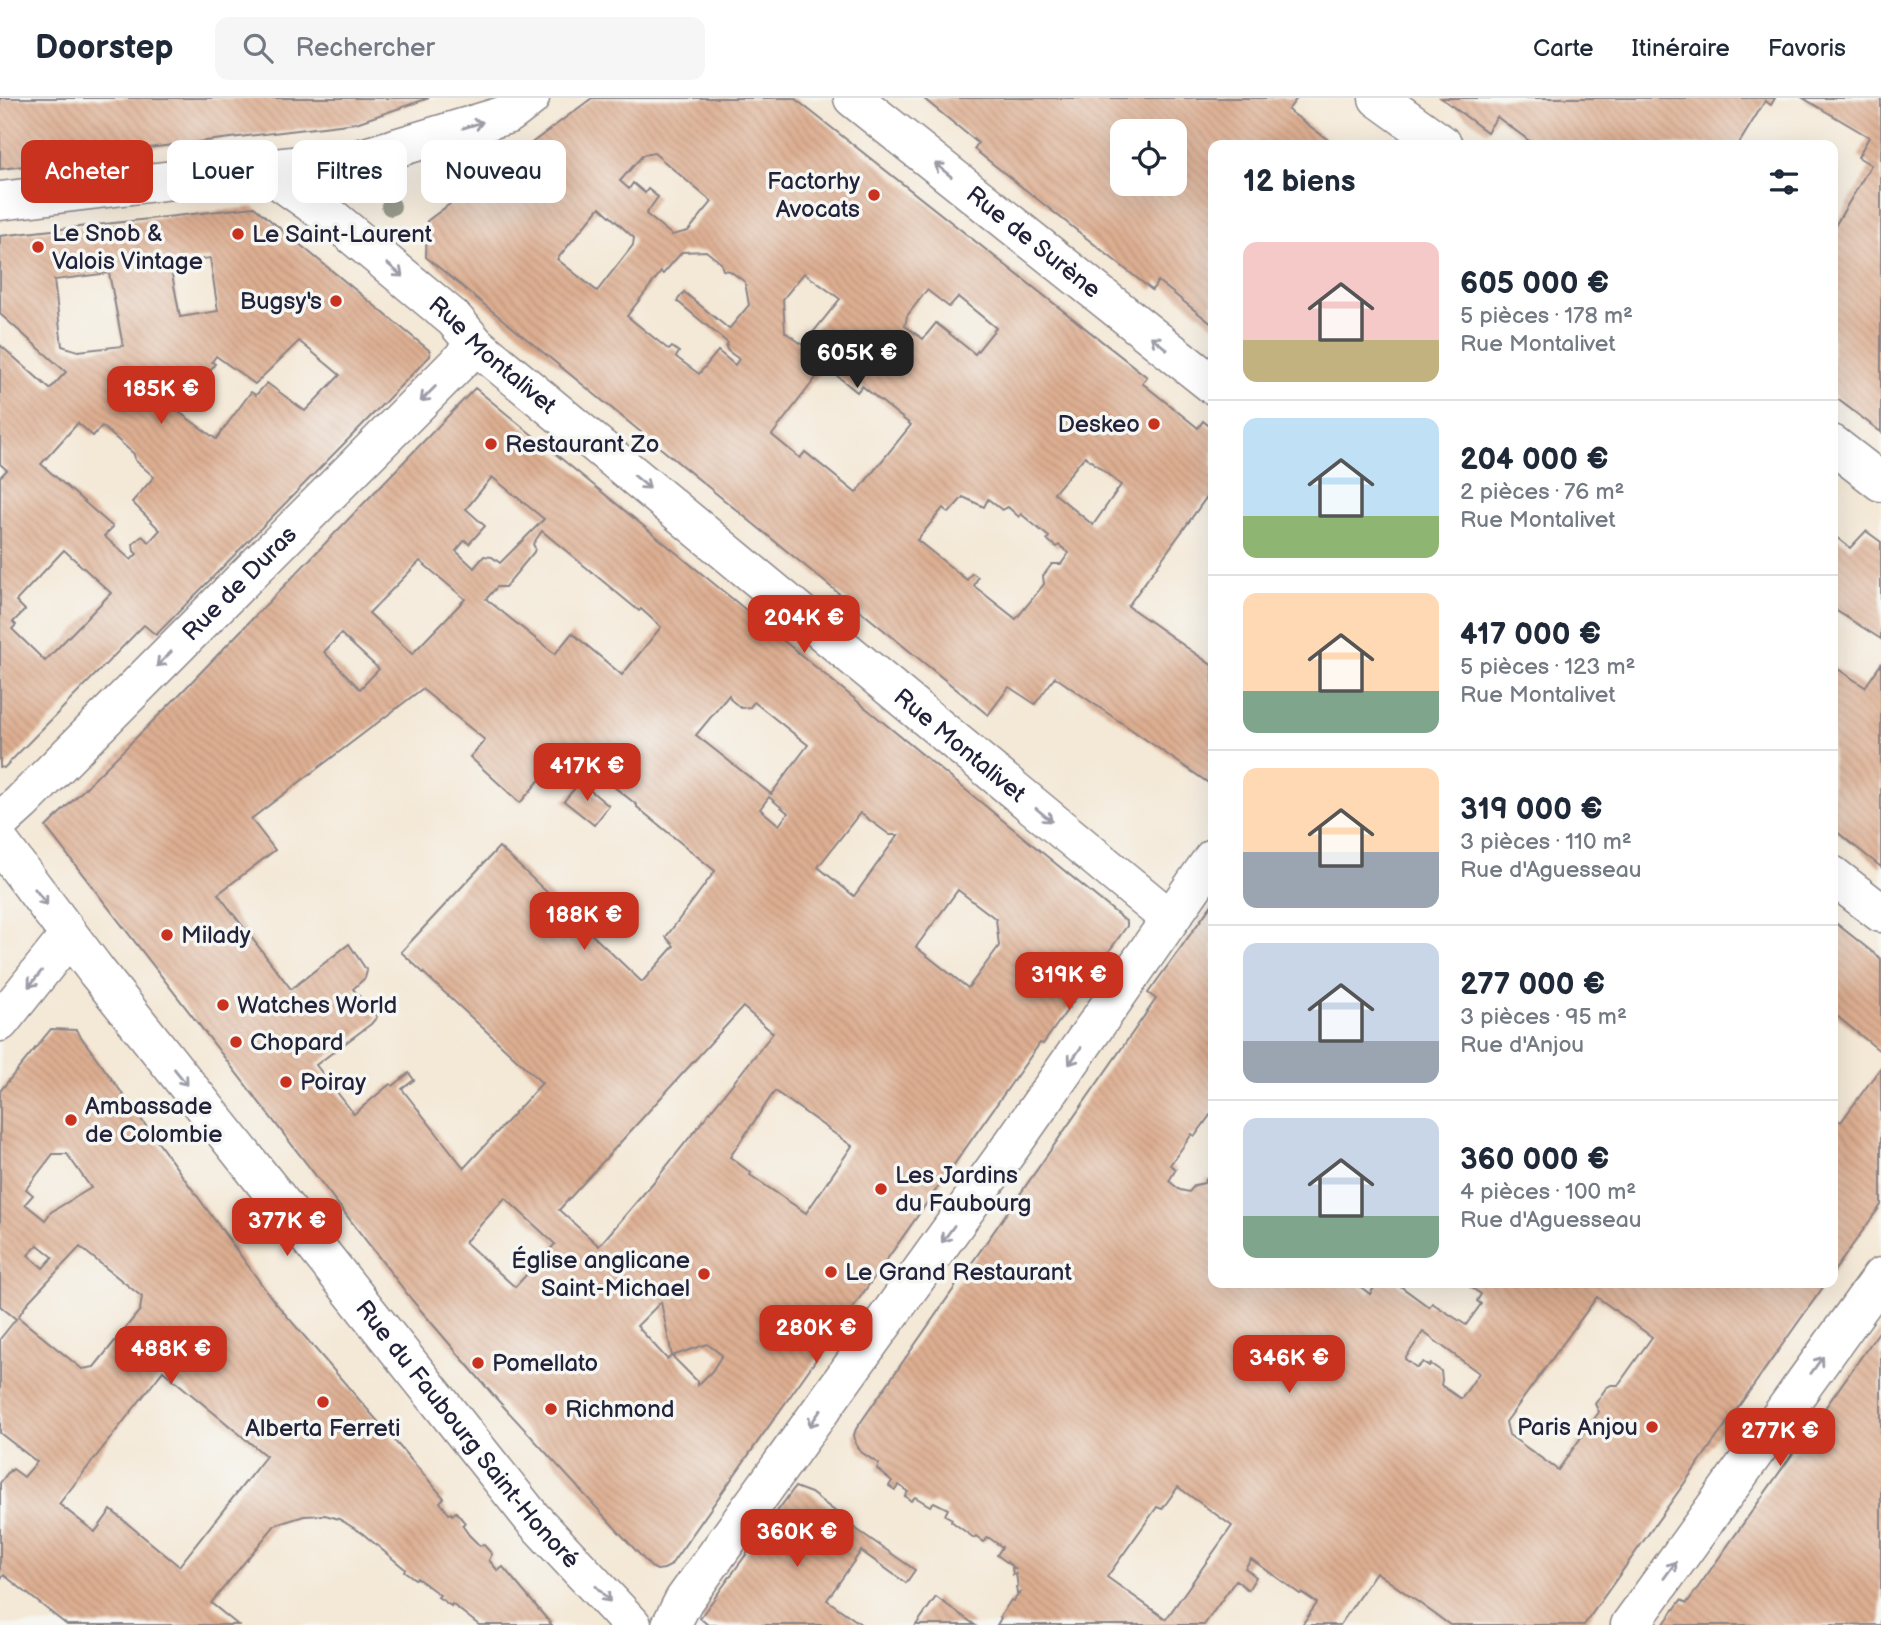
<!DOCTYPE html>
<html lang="fr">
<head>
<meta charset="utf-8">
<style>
	body { margin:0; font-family:"Balsamiq Sans",sans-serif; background:#f6f6f7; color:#1f2937; height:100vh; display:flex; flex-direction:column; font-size:26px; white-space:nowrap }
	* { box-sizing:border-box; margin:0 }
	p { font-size:23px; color:#747a83 }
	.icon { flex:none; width:38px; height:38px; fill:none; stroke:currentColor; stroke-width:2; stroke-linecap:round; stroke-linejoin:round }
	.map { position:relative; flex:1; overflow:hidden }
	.drawer { position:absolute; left:1208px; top:42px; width:630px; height:1148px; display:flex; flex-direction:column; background:#fff; border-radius:14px; box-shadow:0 7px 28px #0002 }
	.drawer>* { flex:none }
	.hud { position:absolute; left:21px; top:42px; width:665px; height:63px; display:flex; gap:14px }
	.fabs { position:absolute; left:1110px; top:21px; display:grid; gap:14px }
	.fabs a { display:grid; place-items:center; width:77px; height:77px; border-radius:14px; background:#fff; box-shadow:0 7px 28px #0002; font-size:35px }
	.price { position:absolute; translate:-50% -60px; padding:0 16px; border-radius:14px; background:#c8321e; color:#fff; font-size:23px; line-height:46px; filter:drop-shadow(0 2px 4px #0008) }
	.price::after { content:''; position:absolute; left:50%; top:42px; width:21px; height:16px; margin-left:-10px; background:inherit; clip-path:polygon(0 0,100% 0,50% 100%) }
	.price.selected { background:#222; color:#fff }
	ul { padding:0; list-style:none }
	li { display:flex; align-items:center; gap:21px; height:175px; padding:0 35px }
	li+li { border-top:2px solid #e0e1e3 }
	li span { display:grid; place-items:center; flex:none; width:196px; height:140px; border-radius:14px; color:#555 }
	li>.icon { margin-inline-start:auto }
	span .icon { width:84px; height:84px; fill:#fffc; stroke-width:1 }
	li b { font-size:30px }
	h2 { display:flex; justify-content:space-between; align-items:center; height:84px; padding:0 35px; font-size:30px }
	.chip { padding:0 24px; border-radius:14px; background:#fff; box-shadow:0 7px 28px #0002; font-size:24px; line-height:63px }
	.chip.selected { background:#c8321e; color:#fff }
	header { display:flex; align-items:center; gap:42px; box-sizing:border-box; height:98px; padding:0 35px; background:#fff; border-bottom:2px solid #e0e1e3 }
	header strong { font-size:33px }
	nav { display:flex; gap:38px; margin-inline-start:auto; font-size:24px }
	.search { width:490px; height:63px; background:#f6f6f7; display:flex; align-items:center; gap:18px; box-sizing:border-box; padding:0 24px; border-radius:14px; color:#747a83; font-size:26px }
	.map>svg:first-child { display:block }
	.building { fill:url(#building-back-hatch); fill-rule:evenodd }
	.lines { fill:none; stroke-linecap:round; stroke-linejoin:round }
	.minor-casing { stroke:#8b8588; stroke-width:41 }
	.minor { stroke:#fff; stroke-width:38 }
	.tree { fill:#989b8c }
	.oneway { stroke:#9c9ca7 }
	.poi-dot { fill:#c8321e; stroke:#f6f6f2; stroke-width:2.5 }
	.labels { text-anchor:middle; stroke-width:7; stroke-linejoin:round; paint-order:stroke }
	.poi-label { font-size:24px; fill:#22223b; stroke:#f6f6f2; text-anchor:start }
	.street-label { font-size:24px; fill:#22223b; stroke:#f6f6f2 }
</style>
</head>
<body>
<header>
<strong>Doorstep</strong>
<div class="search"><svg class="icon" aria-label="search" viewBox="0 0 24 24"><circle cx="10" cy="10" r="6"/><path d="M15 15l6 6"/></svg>Rechercher</div>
<nav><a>Carte</a><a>Itinéraire</a><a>Favoris</a></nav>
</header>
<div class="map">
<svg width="1881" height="1527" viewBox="0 0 1881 1527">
	<defs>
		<pattern id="building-back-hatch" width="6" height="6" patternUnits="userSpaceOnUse" patternTransform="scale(1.75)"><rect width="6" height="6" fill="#ddae91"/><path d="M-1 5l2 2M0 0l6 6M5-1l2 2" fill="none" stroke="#bd957e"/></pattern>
	</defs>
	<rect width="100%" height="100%" fill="#f6f6f2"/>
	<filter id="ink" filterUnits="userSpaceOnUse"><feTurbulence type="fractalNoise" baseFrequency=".0143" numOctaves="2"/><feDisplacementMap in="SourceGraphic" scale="14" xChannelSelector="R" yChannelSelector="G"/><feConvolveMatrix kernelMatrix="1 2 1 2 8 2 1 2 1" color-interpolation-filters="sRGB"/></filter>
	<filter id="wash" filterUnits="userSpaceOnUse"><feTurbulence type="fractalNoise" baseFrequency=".00686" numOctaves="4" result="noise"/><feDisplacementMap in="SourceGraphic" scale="28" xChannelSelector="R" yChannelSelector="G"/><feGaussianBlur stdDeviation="1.57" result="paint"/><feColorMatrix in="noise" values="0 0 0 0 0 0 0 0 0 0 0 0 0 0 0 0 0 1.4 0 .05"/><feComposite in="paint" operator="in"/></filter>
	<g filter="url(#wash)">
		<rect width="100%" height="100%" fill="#f4e8d6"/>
		<g id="blocks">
			<g class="building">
				<path d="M 0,0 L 429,0 L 356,25 L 24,65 L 24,68 L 0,71 Z"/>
				<path d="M 592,0 L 794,0 L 1147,279 L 1142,285 L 1198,330 L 1203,323 L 1213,331 L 1213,405 L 1206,400 L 1128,508 L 1213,568 L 1213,688 L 1055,579 L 1035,606 L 1009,589 L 988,617 L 426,159 L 427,123 ZM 654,55 L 712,104 L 688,133 L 672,137 L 646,116 L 658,99 L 648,91 L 645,95 L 633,85 L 629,91 L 620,83 L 643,57 ZM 600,109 L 634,140 L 633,147 L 597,193 L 557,161 ZM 706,153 L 721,165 L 723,172 L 730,173 L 745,184 L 749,207 L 729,231 L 684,194 L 677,203 L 728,245 L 726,249 L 728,253 L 739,261 L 735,267 L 718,253 L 699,276 L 676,259 L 679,254 L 672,249 L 669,252 L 627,218 L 661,174 L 663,176 L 682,154 ZM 804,175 L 840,201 L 803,247 L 785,234 L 783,201 ZM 927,192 L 949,209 L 958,199 L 996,230 L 975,256 L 936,225 L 923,241 L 905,228 L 907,218 ZM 825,268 L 857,294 L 862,288 L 911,327 L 856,395 L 805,354 L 800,360 L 772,337 ZM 1085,358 L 1121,387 L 1093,427 L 1054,395 ZM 963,399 L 984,409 L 988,401 L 1002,412 L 1008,409 L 1019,419 L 1021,416 L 1049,439 L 1047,442 L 1057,449 L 1059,447 L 1069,455 L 1061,466 L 1052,466 L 1043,478 L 1044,486 L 1016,521 L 974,488 L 978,479 L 972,475 L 967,482 L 917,442 L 943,410 L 949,415 Z"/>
				<path d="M 923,0 L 1297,0 L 1288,12 L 1335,47 L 1213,47 L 1213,227 L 1158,183 L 1152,192 L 974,51 L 978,45 ZM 1122,33 L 1174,33 L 1174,86 L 1122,86 Z"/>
				<path d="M 1441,0 L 1775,0 L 1771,7 L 1765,3 L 1738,47 L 1535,47 L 1497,19 L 1487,34 Z"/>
				<path d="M 1803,0 L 1881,0 L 1881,334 L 1832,297 L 1832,133 L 1871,67 L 1858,59 L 1869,39 Z"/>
				<path d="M 254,109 L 430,253 L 430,258 L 156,537 L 144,527 L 4,670 L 0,669 L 0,379 L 7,372 L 0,366 L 0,247 L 50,291 L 66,274 L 0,216 L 0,138 ZM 210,160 L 218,213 L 180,219 L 170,165 ZM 109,175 L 123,248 L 78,253 L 62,248 L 54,182 ZM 299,243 L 340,277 L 305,313 L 267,285 L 256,297 L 251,294 L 216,341 L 179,314 L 215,266 L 212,264 L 216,258 L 255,286 ZM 78,325 L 93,338 L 102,328 L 134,356 L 135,362 L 154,379 L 132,404 L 160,432 L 149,444 L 142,438 L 133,446 L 134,453 L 137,456 L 131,462 L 104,438 L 113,429 L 41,366 ZM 64,452 L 111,495 L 45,563 L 12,531 L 16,527 L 13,524 L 25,512 L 16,503 Z"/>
				<path d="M 475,290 L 1127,824 L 1127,828 L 1043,946 L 1040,945 L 670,1468 L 664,1471 L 657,1472 L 651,1469 L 493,1297 L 412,1202 L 46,729 L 176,600 ZM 492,379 L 544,421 L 500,465 L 492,459 L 484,458 L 474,470 L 456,453 L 465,442 L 469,446 L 485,428 L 466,411 ZM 542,433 L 639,513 L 641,511 L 661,529 L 622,577 L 572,535 L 555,556 L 486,501 L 497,489 L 505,489 L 534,454 L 535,450 L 533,446 ZM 420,463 L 465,501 L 412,556 L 369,515 ZM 341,536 L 379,571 L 360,591 L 324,554 ZM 422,591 L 485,642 L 470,659 L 520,705 L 566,651 L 637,707 L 637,709 L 715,773 L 666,839 L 674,848 L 642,884 L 499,749 L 401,854 L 542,985 L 464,1070 L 402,991 L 414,982 L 409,975 L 393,988 L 390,986 L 354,1016 L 316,967 L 371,926 L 377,919 L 353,891 L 365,880 L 367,873 L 349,846 L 291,891 L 218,796 L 275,752 L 251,721 ZM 729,597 L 731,602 L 741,610 L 750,609 L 754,604 L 808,647 L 771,696 L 696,637 ZM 769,699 L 788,715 L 779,727 L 760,711 ZM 860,715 L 890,737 L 898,737 L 854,798 L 818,769 ZM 958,792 L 996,821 L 999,848 L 968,890 L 916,849 ZM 743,909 L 773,935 L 657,1080 L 599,1148 L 559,1112 ZM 775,993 L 852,1048 L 806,1115 L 750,1077 L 751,1075 L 730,1059 ZM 505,1100 L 555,1146 L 515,1189 L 465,1144 ZM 661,1204 L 672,1258 L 667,1261 L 637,1228 ZM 707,1246 L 722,1257 L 712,1273 L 698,1287 L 698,1284 L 672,1258 Z"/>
				<path d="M 1866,433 L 1881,444 L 1881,541 L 1832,510 L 1832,436 L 1850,450 Z"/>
				<path d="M 1881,566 L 1881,769 L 1832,730 L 1832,567 L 1865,589 Z"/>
				<path d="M 580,684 L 609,708 L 594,727 L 564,703 Z"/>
				<path d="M 1213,805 L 1213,1013 L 1195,1038 L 1192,1036 L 1170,1067 L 1176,1071 L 1169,1083 L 1180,1092 L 1189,1094 L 1195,1087 L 1204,1085 L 1207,1080 L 1213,1084 L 1213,1185 L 1359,1185 L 1358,1187 L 1370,1196 L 1377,1185 L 1396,1185 L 1429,1209 L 1432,1205 L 1466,1227 L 1481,1206 L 1477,1203 L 1481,1196 L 1464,1185 L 1826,1185 L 1584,1527 L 1450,1527 L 1376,1474 L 1340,1527 L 1302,1527 L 1317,1505 L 1302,1495 L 1300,1496 L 1251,1461 L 1245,1470 L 1256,1479 L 1248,1492 L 1236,1482 L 1204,1527 L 997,1527 L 1001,1520 L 1000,1519 L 1011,1502 L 1013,1503 L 1020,1495 L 1017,1496 L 1016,1489 L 1018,1489 L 1016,1476 L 1013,1477 L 1012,1470 L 1015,1470 L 997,1457 L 1002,1449 L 988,1439 L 984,1444 L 976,1438 L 974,1440 L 951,1423 L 952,1421 L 945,1417 L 948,1411 L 934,1404 L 930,1408 L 915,1399 L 911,1403 L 905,1398 L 908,1394 L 899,1387 L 895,1392 L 889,1388 L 892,1383 L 877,1371 L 879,1366 L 861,1354 L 856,1346 L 854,1337 L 856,1331 L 1156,901 L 1148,895 ZM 1597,1199 L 1652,1239 L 1618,1287 L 1611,1287 L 1606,1290 L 1595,1306 L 1599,1314 L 1558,1372 L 1509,1337 L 1506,1324 ZM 1423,1234 L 1479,1275 L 1461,1301 L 1441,1287 L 1442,1282 L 1441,1273 L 1431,1266 L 1429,1268 L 1423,1264 L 1417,1270 L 1405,1261 ZM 1178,1389 L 1232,1428 L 1166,1521 L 1107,1479 L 1157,1409 L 1162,1411 Z"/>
				<path d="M 1832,822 L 1881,861 L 1881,954 L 1832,914 Z"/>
				<path d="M 51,931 L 76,932 L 273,1202 L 444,1400 L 440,1404 L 449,1416 L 451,1415 L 452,1417 L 456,1414 L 465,1425 L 462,1427 L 469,1437 L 480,1448 L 483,1446 L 492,1456 L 489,1462 L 498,1473 L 503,1469 L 552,1527 L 479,1527 L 452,1506 L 451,1508 L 438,1499 L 440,1497 L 417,1480 L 415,1481 L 404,1473 L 405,1471 L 362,1435 L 339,1421 L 325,1417 L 304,1418 L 275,1427 L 211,1505 L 238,1527 L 67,1527 L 4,1477 L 0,1481 L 0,1385 L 10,1372 L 11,1373 L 13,1371 L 24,1379 L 37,1364 L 0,1335 L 0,1241 L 16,1221 L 0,1208 L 0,993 ZM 53,1056 L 67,1056 L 91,1090 L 51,1114 L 45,1122 L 25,1106 L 33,1097 L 26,1091 ZM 38,1147 L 53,1159 L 43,1170 L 28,1157 ZM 80,1149 L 142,1199 L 140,1212 L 94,1269 L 82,1271 L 18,1219 L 29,1203 ZM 163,1273 L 266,1358 L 179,1468 L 111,1412 L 95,1434 L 59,1406 Z"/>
				<path d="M 1881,969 L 1881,1107 L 1832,1176 L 1832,1018 L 1841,1024 Z"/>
				<path d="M 1881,1231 L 1881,1527 L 1663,1527 L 1681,1502 L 1687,1505 Z"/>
				<path d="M 795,1389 L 811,1395 L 840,1417 L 839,1419 L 915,1472 L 906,1485 L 861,1453 L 827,1502 L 862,1527 L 708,1527 L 700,1520 Z"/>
				<path d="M 936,1499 L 975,1527 L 916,1527 Z"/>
			</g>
		</g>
	</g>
	<g filter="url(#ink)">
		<use href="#blocks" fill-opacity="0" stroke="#8b8588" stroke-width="2"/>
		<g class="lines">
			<defs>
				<g id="minor">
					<path id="s1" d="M 853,0 L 1213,287"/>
					<path d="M 1378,0 L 1443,47"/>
					<path id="s2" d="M 263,71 L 332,120 L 454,221 L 476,247 L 1170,821"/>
					<path d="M 0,103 L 263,71 L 359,61 L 509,16 L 530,0"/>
					<path d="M 1832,346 L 1881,384"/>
					<path id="s3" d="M 0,724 L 21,705 L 476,247"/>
					<path id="s4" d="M 0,745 L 97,874 L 532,1420 L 632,1527"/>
					<path d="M 1832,777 L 1881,815"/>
					<path d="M 0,924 L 69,838"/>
					<path d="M 671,1527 L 684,1502 L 1007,1054 L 1213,760"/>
					<path d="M 1630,1527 L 1881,1179"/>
				</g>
			</defs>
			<use href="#minor" class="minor-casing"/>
			<use href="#minor" class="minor"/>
		</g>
		<circle class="tree" cx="391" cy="108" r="10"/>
		<defs><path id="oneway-shaft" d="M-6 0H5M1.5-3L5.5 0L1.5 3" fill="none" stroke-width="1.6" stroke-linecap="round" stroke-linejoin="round" transform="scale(1.75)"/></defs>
		<g class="oneway">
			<use href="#oneway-shaft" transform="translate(473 27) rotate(-17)"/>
			<use href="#oneway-shaft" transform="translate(943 72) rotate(-141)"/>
			<use href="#oneway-shaft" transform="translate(395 172) rotate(40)"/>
			<use href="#oneway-shaft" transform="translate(1159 245) rotate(-141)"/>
			<use href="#oneway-shaft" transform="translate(428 296) rotate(135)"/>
			<use href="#oneway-shaft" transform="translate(642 384) rotate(40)"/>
			<use href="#oneway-shaft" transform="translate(164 561) rotate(135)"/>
			<use href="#oneway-shaft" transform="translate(1044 717) rotate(40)"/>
			<use href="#oneway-shaft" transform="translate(41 799) rotate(53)"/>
			<use href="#oneway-shaft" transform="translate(35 881) rotate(129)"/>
			<use href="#oneway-shaft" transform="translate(1075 958) rotate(125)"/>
			<use href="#oneway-shaft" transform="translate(181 979) rotate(51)"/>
			<use href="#oneway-shaft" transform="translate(948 1136) rotate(126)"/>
			<use href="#oneway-shaft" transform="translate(1817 1267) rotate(-54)"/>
			<use href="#oneway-shaft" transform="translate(815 1320) rotate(126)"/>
			<use href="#oneway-shaft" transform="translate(1670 1472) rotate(-54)"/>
			<use href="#oneway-shaft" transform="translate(603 1496) rotate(47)"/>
		</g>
	</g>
	<g class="poi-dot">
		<circle cx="874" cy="97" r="7"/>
		<circle cx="238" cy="136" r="7"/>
		<circle cx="38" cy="149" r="7"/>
		<circle cx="336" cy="203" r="7"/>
		<circle cx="1154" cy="326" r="7"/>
		<circle cx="491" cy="346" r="7"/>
		<circle cx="167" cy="837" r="7"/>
		<circle cx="223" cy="907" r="7"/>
		<circle cx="236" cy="944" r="7"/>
		<circle cx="286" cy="984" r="7"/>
		<circle cx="71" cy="1022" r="7"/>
		<circle cx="881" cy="1091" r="7"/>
		<circle cx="831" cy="1174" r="7"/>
		<circle cx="704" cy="1176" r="7"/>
		<circle cx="478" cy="1265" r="7"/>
		<circle cx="323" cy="1304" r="7"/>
		<circle cx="551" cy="1311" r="7"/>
		<circle cx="1652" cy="1329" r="7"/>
	</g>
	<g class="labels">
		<g class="poi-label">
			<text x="860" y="91" text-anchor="end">Factorhy<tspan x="860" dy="28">Avocats</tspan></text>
			<text x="52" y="143">Le Snob &amp;<tspan x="52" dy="28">Valois Vintage</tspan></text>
			<text x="252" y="144">Le Saint-Laurent</text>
			<text x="322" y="211" text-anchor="end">Bugsy's</text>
			<text x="1140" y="334" text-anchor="end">Deskeo</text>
			<text x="505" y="354">Restaurant Zo</text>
			<text x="181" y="845">Milady</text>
			<text x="237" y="915">Watches World</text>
			<text x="250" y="952">Chopard</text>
			<text x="300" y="992">Poiray</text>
			<text x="85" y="1016">Ambassade<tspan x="85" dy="28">de Colombie</tspan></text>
			<text x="895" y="1085">Les Jardins<tspan x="895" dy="28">du Faubourg</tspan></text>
			<text x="690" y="1170" text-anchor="end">Église anglicane<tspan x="690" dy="28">Saint-Michael</tspan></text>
			<text x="845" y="1182">Le Grand Restaurant</text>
			<text x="492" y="1273">Pomellato</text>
			<text x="565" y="1319">Richmond</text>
			<text x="1638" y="1337" text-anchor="end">Paris Anjou</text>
			<text x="323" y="1338" text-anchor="middle">Alberta Ferreti</text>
		</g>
		<g class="street-label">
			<text dy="8" stroke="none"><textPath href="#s1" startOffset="231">Rue de Surène</textPath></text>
			<text dy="8" stroke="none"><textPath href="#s2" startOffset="296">Rue Montalivet</textPath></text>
			<text dy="8" stroke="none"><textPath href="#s3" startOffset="338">Rue de Duras</textPath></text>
			<text dy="8" stroke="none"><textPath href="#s2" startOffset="905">Rue Montalivet</textPath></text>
			<text dy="8" stroke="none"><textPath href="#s4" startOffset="754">Rue du Faubourg Saint-Honoré</textPath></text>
		</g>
	</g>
</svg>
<div class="fabs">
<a><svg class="icon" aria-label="locate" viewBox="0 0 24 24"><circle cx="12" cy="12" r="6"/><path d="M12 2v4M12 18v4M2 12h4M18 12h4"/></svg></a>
</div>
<b class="price selected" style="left:857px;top:292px">605K €</b>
<b class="price" style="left:161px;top:328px">185K €</b>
<b class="price" style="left:804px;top:557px">204K €</b>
<b class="price" style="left:587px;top:705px">417K €</b>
<b class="price" style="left:584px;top:854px">188K €</b>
<b class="price" style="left:1069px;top:914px">319K €</b>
<b class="price" style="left:287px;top:1160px">377K €</b>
<b class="price" style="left:816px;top:1267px">280K €</b>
<b class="price" style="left:171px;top:1288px">488K €</b>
<b class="price" style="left:1289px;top:1297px">346K €</b>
<b class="price" style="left:1780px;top:1370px">277K €</b>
<b class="price" style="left:797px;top:1471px">360K €</b>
<div class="hud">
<a class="chip selected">Acheter</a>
<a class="chip">Louer</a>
<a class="chip">Filtres</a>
<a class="chip">Nouveau</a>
</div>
<section class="drawer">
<h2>12 biens<svg class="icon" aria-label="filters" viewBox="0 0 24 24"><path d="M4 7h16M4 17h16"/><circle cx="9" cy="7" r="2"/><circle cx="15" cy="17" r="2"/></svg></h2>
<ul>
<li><span style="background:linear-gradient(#f6c9c9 70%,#c2b280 0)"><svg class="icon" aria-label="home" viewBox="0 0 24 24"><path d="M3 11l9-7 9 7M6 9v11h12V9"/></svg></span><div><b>605 000 €</b><p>5 pièces · 178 m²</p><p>Rue Montalivet</p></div></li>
<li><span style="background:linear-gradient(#bfe0f5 70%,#8fb573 0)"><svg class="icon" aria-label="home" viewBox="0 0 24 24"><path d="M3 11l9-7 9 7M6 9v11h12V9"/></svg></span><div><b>204 000 €</b><p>2 pièces · 76 m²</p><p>Rue Montalivet</p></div></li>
<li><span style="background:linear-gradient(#ffd9b3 70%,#7fa58c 0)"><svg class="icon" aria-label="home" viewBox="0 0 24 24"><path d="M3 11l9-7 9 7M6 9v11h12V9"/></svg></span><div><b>417 000 €</b><p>5 pièces · 123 m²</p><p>Rue Montalivet</p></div></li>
<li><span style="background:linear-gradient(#ffd9b3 60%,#9aa5b1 0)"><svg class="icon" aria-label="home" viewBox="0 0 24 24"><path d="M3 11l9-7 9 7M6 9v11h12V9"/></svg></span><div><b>319 000 €</b><p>3 pièces · 110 m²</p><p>Rue d'Aguesseau</p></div></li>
<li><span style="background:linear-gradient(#c9d6e8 70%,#9aa5b1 0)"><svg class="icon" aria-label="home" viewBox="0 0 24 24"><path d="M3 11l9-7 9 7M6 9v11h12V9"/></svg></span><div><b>277 000 €</b><p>3 pièces · 95 m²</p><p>Rue d'Anjou</p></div></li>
<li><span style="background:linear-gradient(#c9d6e8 70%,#7fa58c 0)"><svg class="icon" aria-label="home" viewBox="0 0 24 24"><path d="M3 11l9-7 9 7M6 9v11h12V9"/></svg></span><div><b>360 000 €</b><p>4 pièces · 100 m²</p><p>Rue d'Aguesseau</p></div></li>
</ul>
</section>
</div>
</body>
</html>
